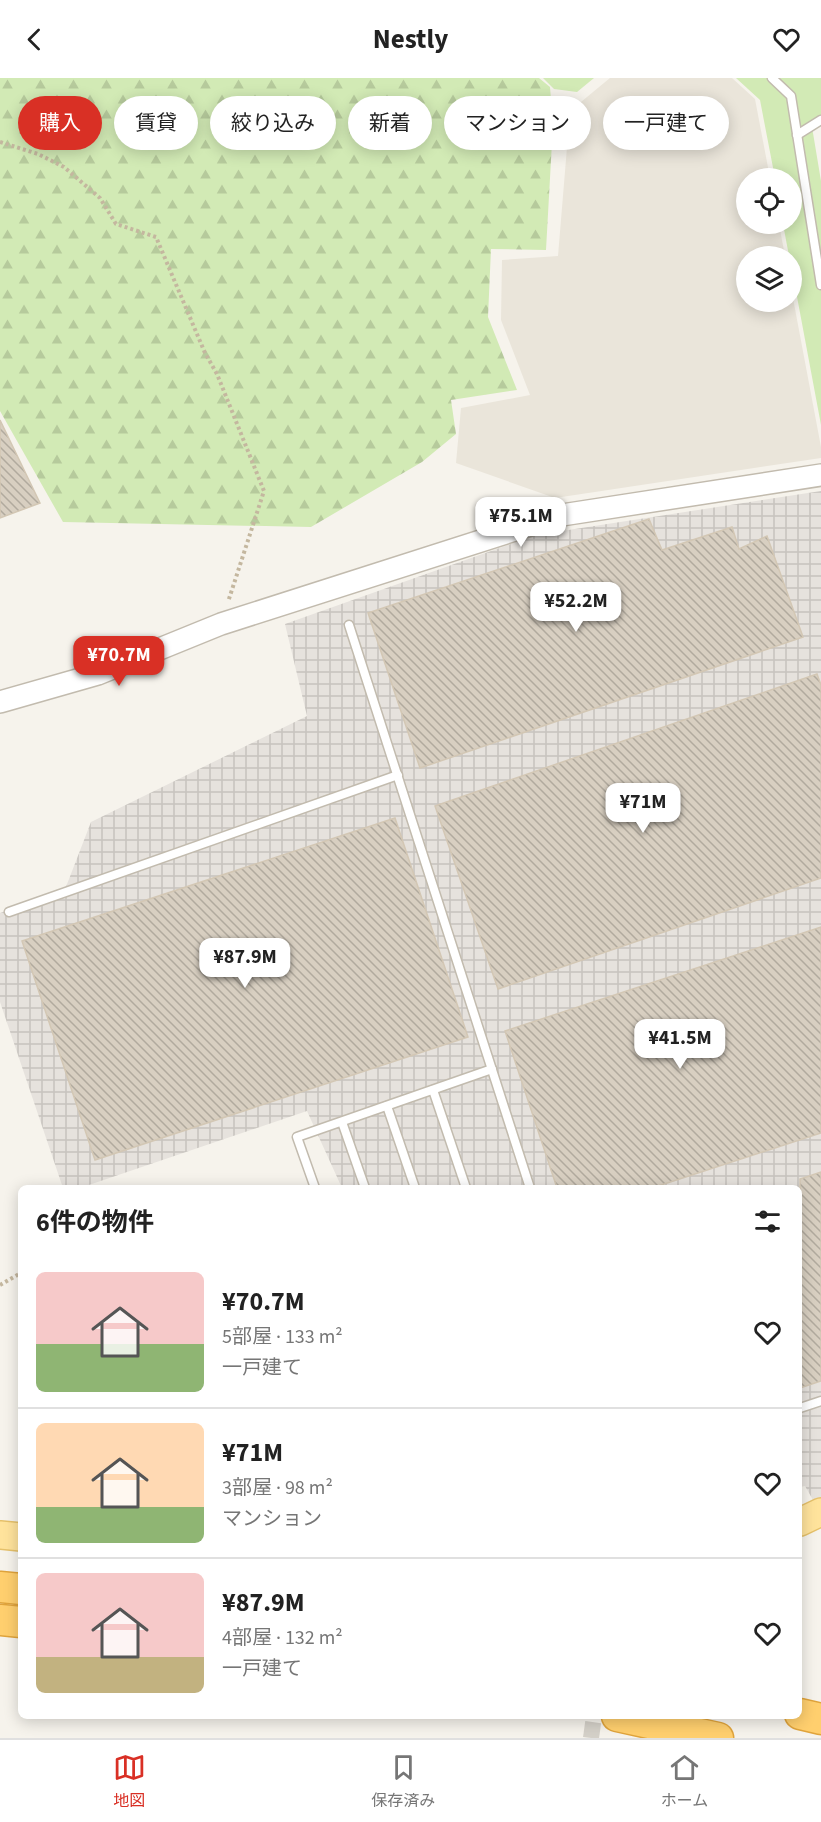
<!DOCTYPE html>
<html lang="ja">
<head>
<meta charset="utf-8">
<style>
	body { margin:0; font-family:"Source Sans 3","Noto Sans JP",sans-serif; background:#f2f2f2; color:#222; height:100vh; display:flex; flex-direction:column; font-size:22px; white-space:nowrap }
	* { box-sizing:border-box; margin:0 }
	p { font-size:20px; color:#767676 }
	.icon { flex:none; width:33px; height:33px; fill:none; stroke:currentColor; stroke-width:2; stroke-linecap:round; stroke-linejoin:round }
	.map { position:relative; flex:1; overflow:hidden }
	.side { position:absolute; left:18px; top:1107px; width:784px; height:534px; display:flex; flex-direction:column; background:#fff; border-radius:9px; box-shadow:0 3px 15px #0003 }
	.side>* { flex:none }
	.guide { position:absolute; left:18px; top:18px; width:786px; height:54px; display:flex; gap:12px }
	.tools { position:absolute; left:736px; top:90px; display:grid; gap:12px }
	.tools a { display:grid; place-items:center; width:66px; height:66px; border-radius:50%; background:#fff; box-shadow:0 3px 15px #0003; font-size:30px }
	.price { position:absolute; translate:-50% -51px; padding:0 14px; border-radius:12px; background:#fff; color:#222; font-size:20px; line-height:39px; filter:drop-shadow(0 2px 3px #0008) }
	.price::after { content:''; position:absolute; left:50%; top:36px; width:18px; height:14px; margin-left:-9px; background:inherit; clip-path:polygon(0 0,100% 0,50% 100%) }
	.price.current { background:#d93025; color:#fff }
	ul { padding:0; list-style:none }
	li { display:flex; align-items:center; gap:18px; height:150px; padding:0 18px }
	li+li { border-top:2px solid #e0e0e0 }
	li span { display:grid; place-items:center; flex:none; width:168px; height:120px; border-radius:9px; color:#555 }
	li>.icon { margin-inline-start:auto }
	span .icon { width:72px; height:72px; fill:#fffc; stroke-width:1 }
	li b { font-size:26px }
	h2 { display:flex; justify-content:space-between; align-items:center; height:72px; padding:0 18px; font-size:26px }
	.chip { padding:0 21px; border-radius:27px; background:#fff; box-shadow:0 3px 15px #0003; font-size:21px; line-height:54px }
	.chip.current { background:#d93025; color:#fff }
	header { display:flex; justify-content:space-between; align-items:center; height:78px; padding:0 18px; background:#fff; font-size:27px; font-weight:700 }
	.tabs { display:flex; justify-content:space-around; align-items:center; height:84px; border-top:2px solid #e0e0e0; background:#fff; font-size:16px; color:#767676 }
	.tabs a { display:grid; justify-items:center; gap:3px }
	.tabs .current { color:#d93025 }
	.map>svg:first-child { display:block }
	.residential { fill:#eae5da }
	.industrial { fill:url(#industrial-grid) }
	.green { fill:#d2eab5 }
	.forest { fill:url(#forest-firs) }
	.building { fill:url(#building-back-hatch); stroke:#d3c7b4; stroke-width:1.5 }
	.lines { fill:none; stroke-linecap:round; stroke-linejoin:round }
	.minor-tunnel { stroke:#d4d0c8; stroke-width:16; stroke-dasharray:16 8; stroke-linecap:butt }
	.service-casing { stroke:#c2bbae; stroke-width:11 }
	.tertiary-casing { stroke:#c2bbae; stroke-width:24 }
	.primary-casing { stroke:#e6c16a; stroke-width:30 }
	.motorway-casing { stroke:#e0a43c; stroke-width:33 }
	.path { stroke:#c4b79f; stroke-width:4; stroke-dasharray:3 3; stroke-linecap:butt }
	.service { stroke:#fff; stroke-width:8 }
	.tertiary { stroke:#fff; stroke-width:21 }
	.primary { stroke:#ffe39c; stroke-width:27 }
	.motorway { stroke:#ffcf6e; stroke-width:30 }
</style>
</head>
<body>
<header><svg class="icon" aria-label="back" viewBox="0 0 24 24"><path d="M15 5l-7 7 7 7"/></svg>Nestly<svg class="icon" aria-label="heart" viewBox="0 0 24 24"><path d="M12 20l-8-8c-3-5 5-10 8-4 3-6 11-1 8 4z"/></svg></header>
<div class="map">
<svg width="821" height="1660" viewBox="0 0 821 1660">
	<defs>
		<pattern id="industrial-grid" width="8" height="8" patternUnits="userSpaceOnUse" patternTransform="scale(1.5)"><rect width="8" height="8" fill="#e6e2dd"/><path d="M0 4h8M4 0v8" fill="none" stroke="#c7c3be"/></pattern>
		<pattern id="forest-firs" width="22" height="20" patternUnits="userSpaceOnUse" patternTransform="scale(1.5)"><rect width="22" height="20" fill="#d2eab5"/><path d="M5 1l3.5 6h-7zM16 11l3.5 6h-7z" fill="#b6ca9c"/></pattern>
		<pattern id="building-back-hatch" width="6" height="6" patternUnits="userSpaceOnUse" patternTransform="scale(1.5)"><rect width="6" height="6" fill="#d8cfc1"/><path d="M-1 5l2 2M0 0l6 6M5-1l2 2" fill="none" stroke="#b1aa9e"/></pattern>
	</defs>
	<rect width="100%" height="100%" fill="#f6f3ec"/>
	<path class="residential" d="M 610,0 L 732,0 L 755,21 L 770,100 L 747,100 L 747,146 L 779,146 L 785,178 L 747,178 L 747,224 L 792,224 L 792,215 L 821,369 L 821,380 L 555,420 L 456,385 L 461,330 L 530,317 L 501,242 L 502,182 L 558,178 L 570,33 Z"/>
	<path class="industrial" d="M 821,413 L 821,1436 L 805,1408 L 800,1409 L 800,1110 L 342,1110 L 307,1033 L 80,1110 L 63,1110 L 0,924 L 0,835 L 64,814 L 91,744 L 307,638 L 285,546 L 536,457 Z"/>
	<g class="green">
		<path d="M 543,0 L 594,0 L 577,14 L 554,11 Z"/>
		<path d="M 736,0 L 821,0 L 821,47 L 812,49 L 821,103 L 821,347 L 792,192 L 792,178 L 789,178 L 783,146 L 792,146 L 792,100 L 775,100 L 760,22 Z"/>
	</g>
	<path class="forest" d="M 0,0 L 539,0 L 550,9 L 553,46 L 546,172 L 491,171 L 488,239 L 517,312 L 451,322 L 456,356 L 422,384 L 311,449 L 63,444 L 0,333 Z"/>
	<g class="building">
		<path d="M 0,342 L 40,425 L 0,440 Z"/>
		<path d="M 649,441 L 662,472 L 732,449 L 739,471 L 767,458 L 803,559 L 420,690 L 368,535 Z"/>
		<path d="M 817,596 L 821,607 L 821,800 L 498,911 L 435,728 Z"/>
		<path d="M 395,740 L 468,959 L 95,1082 L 22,863 Z"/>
		<path d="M 821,849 L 821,1055 L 652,1110 L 557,1110 L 505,953 Z"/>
		<path d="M 821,1094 L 821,1303 L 800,1310 L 800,1101 Z"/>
	</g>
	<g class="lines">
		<path class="minor-tunnel" d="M 591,1660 L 594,1638"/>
		<defs>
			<g id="service">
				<path d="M 772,0 L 791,18 L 821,207"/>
				<path d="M 797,57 L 821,42"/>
				<path d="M 349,547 L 530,1110"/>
				<path d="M 9,834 L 398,697"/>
				<path d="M 433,1012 L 466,1110"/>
				<path d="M 387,1028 L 415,1110"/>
				<path d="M 342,1044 L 365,1110"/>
				<path d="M 315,1110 L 297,1059 L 492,991"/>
				<path d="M 800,1330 L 821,1323"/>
			</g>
			<path id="tertiary" d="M 0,624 L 98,596 L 221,546 L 562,437 L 821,397"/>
			<g id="primary">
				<path d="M 800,1444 L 821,1434"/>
				<path d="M 0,1457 L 21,1459"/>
			</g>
			<g id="motorway">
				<path d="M 0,1509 L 21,1511"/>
				<path d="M 0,1542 L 21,1544"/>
				<path d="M 800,1636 L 821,1641"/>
				<path d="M 617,1638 L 718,1660"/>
			</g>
		</defs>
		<use href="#service" class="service-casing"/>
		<use href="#tertiary" class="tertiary-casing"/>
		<use href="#primary" class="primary-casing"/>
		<use href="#motorway" class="motorway-casing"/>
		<g class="path">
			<path d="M 0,64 L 38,76 L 64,89 L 100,120 L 116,146 L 156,159 L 205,275 L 217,296 L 264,413 L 228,524"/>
			<path d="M 0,1207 L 21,1195"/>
		</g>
		<use href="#service" class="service"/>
		<use href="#tertiary" class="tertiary"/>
		<use href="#primary" class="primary"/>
		<use href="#motorway" class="motorway"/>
	</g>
</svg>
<div class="tools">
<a><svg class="icon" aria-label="locate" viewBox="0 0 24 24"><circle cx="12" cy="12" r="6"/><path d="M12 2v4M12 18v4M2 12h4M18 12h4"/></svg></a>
<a><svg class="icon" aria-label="layers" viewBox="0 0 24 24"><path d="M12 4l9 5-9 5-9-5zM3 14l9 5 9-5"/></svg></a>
</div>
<b class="price" style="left:521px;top:470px">¥75.1M</b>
<b class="price" style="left:576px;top:555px">¥52.2M</b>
<b class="price current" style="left:119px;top:609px">¥70.7M</b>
<b class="price" style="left:643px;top:756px">¥71M</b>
<b class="price" style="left:245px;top:911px">¥87.9M</b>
<b class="price" style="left:680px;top:992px">¥41.5M</b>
<div class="guide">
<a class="chip current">購入</a>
<a class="chip">賃貸</a>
<a class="chip">絞り込み</a>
<a class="chip">新着</a>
<a class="chip">マンション</a>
<a class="chip">一戸建て</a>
</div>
<section class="side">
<h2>6件の物件<svg class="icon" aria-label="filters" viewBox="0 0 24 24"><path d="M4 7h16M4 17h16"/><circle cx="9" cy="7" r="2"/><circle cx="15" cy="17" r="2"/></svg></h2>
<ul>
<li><span style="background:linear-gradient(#f6c9c9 60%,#8fb573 0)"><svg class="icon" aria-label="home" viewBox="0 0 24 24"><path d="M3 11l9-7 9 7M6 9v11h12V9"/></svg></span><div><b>¥70.7M</b><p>5部屋 · 133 m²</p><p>一戸建て</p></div><svg class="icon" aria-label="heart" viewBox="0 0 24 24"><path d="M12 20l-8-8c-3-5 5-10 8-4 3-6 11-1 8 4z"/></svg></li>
<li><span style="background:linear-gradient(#ffd9b3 70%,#8fb573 0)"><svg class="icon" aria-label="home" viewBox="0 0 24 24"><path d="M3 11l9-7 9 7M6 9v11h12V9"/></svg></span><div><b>¥71M</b><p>3部屋 · 98 m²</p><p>マンション</p></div><svg class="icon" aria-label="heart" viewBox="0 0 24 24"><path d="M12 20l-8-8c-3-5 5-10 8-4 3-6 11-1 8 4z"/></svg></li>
<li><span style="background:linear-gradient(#f6c9c9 70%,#c2b280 0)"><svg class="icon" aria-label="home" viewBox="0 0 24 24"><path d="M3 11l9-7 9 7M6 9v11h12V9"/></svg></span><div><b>¥87.9M</b><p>4部屋 · 132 m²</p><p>一戸建て</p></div><svg class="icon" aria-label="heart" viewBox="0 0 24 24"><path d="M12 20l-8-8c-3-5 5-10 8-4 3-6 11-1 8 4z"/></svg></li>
</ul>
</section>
</div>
<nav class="tabs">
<a class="current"><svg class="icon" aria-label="map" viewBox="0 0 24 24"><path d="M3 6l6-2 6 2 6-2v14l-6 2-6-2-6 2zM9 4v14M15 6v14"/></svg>地図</a>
<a><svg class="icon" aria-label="saved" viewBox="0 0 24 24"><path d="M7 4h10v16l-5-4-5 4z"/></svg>保存済み</a>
<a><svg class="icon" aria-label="home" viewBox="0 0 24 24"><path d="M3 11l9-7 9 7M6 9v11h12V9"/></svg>ホーム</a>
</nav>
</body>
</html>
